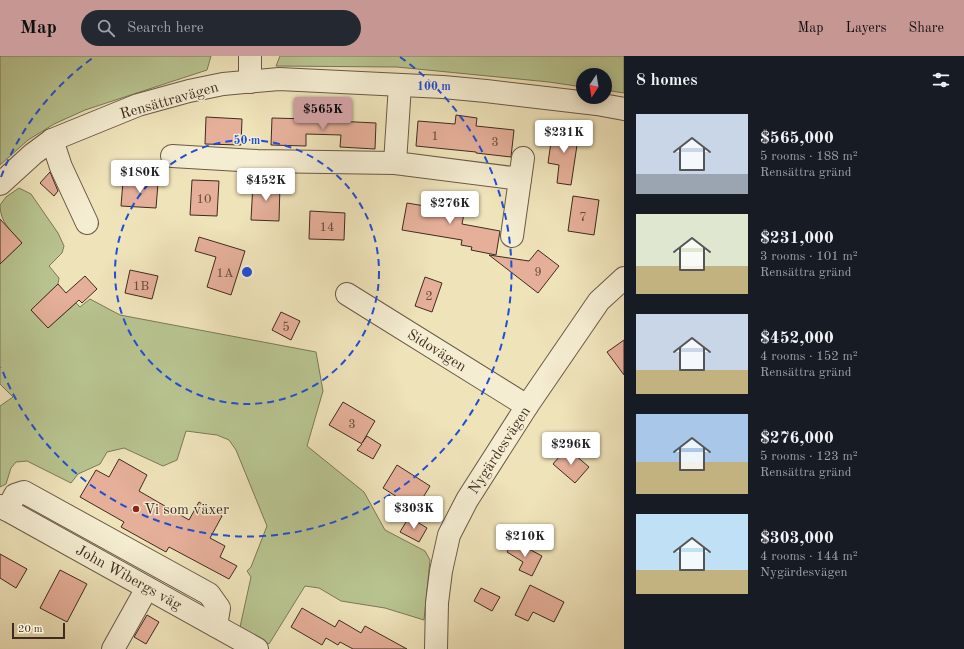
<!DOCTYPE html>
<html lang="en">
<head>
<meta charset="utf-8">
<style>
	body { margin:0; font-family:"Old Standard TT",serif; background:#242831; color:#f1f3f6; height:100vh; display:flex; flex-direction:column; font-size:15px; white-space:nowrap }
	* { box-sizing:border-box; margin:0 }
	p { font-size:13px; color:#9ea1a6 }
	.icon { flex:none; width:22px; height:22px; fill:none; stroke:currentColor; stroke-width:2; stroke-linecap:round; stroke-linejoin:round }
	.map { position:relative; flex:1; overflow:hidden }
	.drawer { display:flex; flex-direction:column; background:#171b24; width:340px }
	.drawer>* { flex:none }
	.needle { width:26px; rotate:192deg }
	.controls { position:absolute; left:576px; top:12px; display:grid; gap:8px }
	.controls a { display:grid; place-items:center; width:36px; height:36px; border-radius:50%; background:#171b24; box-shadow:0 2px 10px #0003; font-size:20px }
	.scale { position:absolute; left:12px; bottom:10px; width:53px; box-sizing:border-box; padding-left:4px; border:2px solid #3e2b20; border-top:0; font-size:11px; line-height:14px; white-space:nowrap; color:#3e2b20; -webkit-text-stroke:3px #f5edd2; paint-order:stroke }
	.price { position:absolute; translate:-50% -34px; padding:0 9px; border-radius:4px; background:#fff; color:#222; font-size:13px; line-height:26px; filter:drop-shadow(0 1px 2px #0008) }
	.price::after { content:''; position:absolute; left:50%; top:24px; width:12px; height:9px; margin-left:-6px; background:inherit; clip-path:polygon(0 0,100% 0,50% 100%) }
	.price.on { background:#c59692; color:#111 }
	ul { padding:0; list-style:none }
	li { display:flex; align-items:center; gap:12px; height:100px; padding:0 12px }
	li span { display:grid; place-items:center; flex:none; width:112px; height:80px; border-radius:0px; color:#555 }
	li>.icon { margin-inline-start:auto }
	span .icon { width:48px; height:48px; fill:#fffc; stroke-width:1 }
	li b { font-size:17px }
	h2 { display:flex; justify-content:space-between; align-items:center; height:48px; padding:0 12px; font-size:17px }
	header { display:flex; align-items:center; gap:24px; box-sizing:border-box; height:56px; padding:0 20px; background:#c59692; color:#111 }
	header strong { font-size:19px }
	nav { display:flex; gap:22px; margin-inline-start:auto; font-size:14px }
	.search { width:280px; height:36px; background:#242831; display:flex; align-items:center; gap:10px; box-sizing:border-box; padding:0 14px; border-radius:22px; color:#9ea1a6; font-size:15px }
	main { display:flex; flex:1; min-height:0 }
	.map>svg:first-child { display:block }
	.green { fill:#b8c490; stroke:#7b7858 }
	.building { fill:#e5af99; stroke:#3e2b20 }
	.lines { fill:none; stroke-linecap:round; stroke-linejoin:round }
	.minor-casing { stroke:#6a5946; stroke-width:24 }
	.minor { stroke:#f5edd2; stroke-width:22 }
	.ring { fill:none; stroke:#1d4ed8; stroke-width:2; stroke-dasharray:7 5 }
	.poi-dot { fill:#8f2418; stroke:#f5edd2; stroke-width:1.5 }
	.labels { text-anchor:middle; stroke-width:3; stroke-linejoin:round; paint-order:stroke }
	.number-label { font-size:13px; fill:#684c3e }
	.street-label { font-size:15px; fill:#3e2b20; stroke:#f5edd2 }
	.poi-label { font-size:15px; fill:#3e2b20; stroke:#f5edd2; text-anchor:start }
	.centre { fill:#1d4ed8; stroke:#f5edd2; stroke-width:2 }
	.ring-label { font-size:12px; text-anchor:middle; font-weight:bold; fill:#1d4ed8; stroke:#f5edd2; stroke-width:3; stroke-linejoin:round; paint-order:stroke }
</style>
</head>
<body>
<header>
<strong>Map</strong>
<div class="search"><svg class="icon" aria-label="search" viewBox="0 0 24 24"><circle cx="10" cy="10" r="6"/><path d="M15 15l6 6"/></svg>Search here</div>
<nav><a>Map</a><a>Layers</a><a>Share</a></nav>
</header>
<main>
<div class="map">
<svg width="624" height="593" viewBox="0 0 624 593">
	<rect width="100%" height="100%" fill="#efe3ba"/>
	<filter id="stains"><feTurbulence type="fractalNoise" baseFrequency=".005" numOctaves="4"/><feColorMatrix values="0 0 0 0 .2 0 0 0 0 .09 0 0 0 0 .02 0 0 0 .5 -.17"/></filter>
	<radialGradient id="worn" r=".72"><stop offset=".6" stop-color="#630" stop-opacity="0"/><stop offset="1" stop-color="#630" stop-opacity=".3"/></radialGradient>
	<g class="green">
		<path d="M 0,0 L 211,0 L 207,14 L 85,54 L 54,68 L 28,84 L 0,109 Z"/>
		<path d="M 280,0 L 624,0 L 624,37 L 605,34 L 605,19 L 583,19 L 583,31 L 549,26 L 397,11 L 276,10 Z"/>
		<path d="M 19,132 L 31,138 L 58,177 L 64,190 L 62,197 L 49,210 L 59,222 L 58,228 L 31,254 L 48,272 L 76,247 L 80,251 L 90,243 L 120,259 L 316,296 L 323,335 L 307,390 L 364,436 L 385,474 L 425,495 L 430,504 L 424,564 L 385,552 L 341,545 L 319,532 L 305,530 L 269,588 L 240,571 L 251,521 L 247,515 L 251,511 L 267,470 L 236,394 L 229,384 L 217,379 L 186,375 L 177,404 L 163,410 L 124,392 L 107,396 L 100,408 L 78,418 L 71,427 L 27,405 L 16,406 L 11,412 L 6,428 L 0,431 L 0,350 L 13,341 L 0,328 L 0,208 L 22,187 C 11,175 0,166 0,149 L 6,141 Z"/>
	</g>
	<g class="building">
		<path d="M 310,54 L 337,55 L 336,65 L 376,67 L 375,93 L 340,91 L 341,79 L 306,78 L 306,90 L 271,89 L 272,62 L 310,63 Z"/>
		<path d="M 456,59 L 477,62 L 476,70 L 514,74 L 511,101 L 476,97 L 476,96 L 416,90 L 418,65 L 455,68 Z"/>
		<path d="M 206,61 L 242,63 L 241,89 L 205,88 Z"/>
		<path d="M 553,72 L 579,76 L 571,129 L 557,127 L 559,109 L 548,107 Z"/>
		<path d="M 50,116 L 58,135 L 54,140 L 40,127 Z"/>
		<path d="M 192,124 L 219,125 L 217,160 L 190,159 Z"/>
		<path d="M 123,125 L 158,127 L 156,152 L 121,150 Z"/>
		<path d="M 253,127 L 280,128 L 279,165 L 251,164 Z"/>
		<path d="M 446,138 L 467,142 L 462,168 L 500,175 L 496,199 L 471,194 L 472,191 L 461,189 L 462,184 L 402,174 L 407,147 L 443,153 Z"/>
		<path d="M 573,140 L 599,144 L 594,179 L 568,175 Z"/>
		<path d="M 310,155 L 345,157 L 344,184 L 309,183 Z"/>
		<path d="M 0,163 L 22,187 L 0,208 Z"/>
		<path d="M 199,181 L 245,195 L 231,239 L 207,231 L 216,201 L 195,195 Z"/>
		<path d="M 538,194 L 559,210 L 538,237 L 489,199 L 529,205 Z"/>
		<path d="M 130,214 L 158,220 L 152,243 L 125,237 Z"/>
		<path d="M 85,220 L 97,233 L 82,247 L 79,244 L 48,272 L 31,254 L 58,228 L 66,237 Z"/>
		<path d="M 425,221 L 442,227 L 432,256 L 415,250 Z"/>
		<path d="M 281,256 L 300,265 L 291,284 L 272,274 Z"/>
		<path d="M 624,284 L 624,319 L 607,296 Z"/>
		<path d="M 343,346 L 375,365 L 362,387 L 367,380 L 381,389 L 373,403 L 357,394 L 362,388 L 329,369 Z"/>
		<path d="M 567,392 L 589,411 L 575,427 L 553,408 Z"/>
		<path d="M 119,403 L 147,419 L 139,435 L 189,464 L 199,446 L 222,460 L 210,482 L 225,490 L 220,501 L 237,510 L 229,523 L 169,491 L 166,496 L 121,471 L 124,466 L 80,441 L 96,414 L 109,421 Z"/>
		<path d="M 397,409 L 430,430 L 416,453 L 383,432 Z"/>
		<path d="M 409,461 L 427,472 L 419,486 L 400,476 Z"/>
		<path d="M 514,485 L 542,500 L 532,520 L 519,514 L 523,506 L 507,496 Z"/>
		<path d="M 0,498 L 27,513 L 16,532 L 0,522 Z"/>
		<path d="M 60,514 L 87,528 L 67,566 L 40,552 Z"/>
		<path d="M 530,529 L 564,546 L 554,566 L 533,556 L 528,565 L 515,559 Z"/>
		<path d="M 481,532 L 500,541 L 492,555 L 474,545 Z"/>
		<path d="M 302,552 L 335,571 L 339,564 L 361,577 L 365,570 L 407,593 L 353,593 L 340,586 L 338,589 L 326,582 L 322,589 L 291,571 Z"/>
		<path d="M 147,559 L 159,566 L 146,588 L 134,581 Z"/>
	</g>
	<g class="lines">
		<defs>
			<g id="minor">
				<path d="M 250,0 L 250,26"/>
				<path d="M 400,29 L 395,107 L 520,123"/>
				<path d="M 52,84 L 61,111 L 87,167"/>
				<path d="M 172,100 L 257,105 L 395,107"/>
				<path d="M 0,128 L 33,98 L 52,84 L 138,49 L 189,35 L 223,28 L 279,23 L 443,31 L 486,35 L 597,48 L 624,53"/>
				<path d="M 512,180 L 523,102"/>
				<path d="M 347,238 L 527,350"/>
				<path d="M 0,450 L 257,593"/>
				<path d="M 7,454 L 15,439 L 24,436 L 209,538 L 219,552 L 216,570"/>
				<path d="M 113,593 L 147,532"/>
				<path d="M 436,593 L 437,547 L 441,515 L 449,479 L 467,444 L 527,350 L 599,245 L 624,222"/>
			</g>
		</defs>
		<use href="#minor" class="minor-casing"/>
		<use href="#minor" class="minor"/>
	</g>
	<g class="ring">
		<circle cx="247" cy="216" r="132"/>
		<path d="M1 121A264 264 0 0 1 94 1M400 1A264 264 0 1 1 1 311"/>
	</g>
	<circle class="poi-dot" cx="136" cy="453" r="4"/>
	<g class="labels">
		<g class="number-label">
			<text x="435" y="84">1</text>
			<text x="495" y="90">3</text>
			<text x="204" y="147">10</text>
			<text x="583" y="165">7</text>
			<text x="327" y="175">14</text>
			<text x="538" y="220">9</text>
			<text x="225" y="221">1A</text>
			<text x="141" y="234">1B</text>
			<text x="429" y="244">2</text>
			<text x="286" y="275">5</text>
			<text x="352" y="372">3</text>
		</g>
		<g class="street-label">
			<text transform="translate(169 44) rotate(-16)" y="5">Rensättravägen</text>
			<text transform="translate(437 294) rotate(32)" y="5">Sidovägen</text>
			<text transform="translate(499 394) rotate(-57)" y="5">Nygärdesvägen</text>
			<text transform="translate(129 521) rotate(29)" y="5">John Wibergs väg</text>
		</g>
		<g class="poi-label">
			<text x="144" y="458">Vi som växer</text>
		</g>
	</g>
	<circle cx="247" cy="216" r="6" class="centre"/>
	<g class="ring-label">
		<text x="434" y="34">100 m</text>
		<text x="247" y="88">50 m</text>
	</g>
	<rect width="100%" height="100%" filter="url(#stains)"/>
	<rect width="100%" height="100%" fill="url(#worn)"/>
</svg>
<div class="controls">
<a><svg class="needle" viewBox="-14 -14 28 28"><path d="M0-13l5 13h-10z" fill="#e53935"/><path d="M0 13l5-13h-10z" fill="#9ea1a6"/></svg></a>
</div>
<div class="scale">20 m</div>
<b class="price on" style="left:323px;top:75px">$565K</b>
<b class="price" style="left:564px;top:98px">$231K</b>
<b class="price" style="left:140px;top:138px">$180K</b>
<b class="price" style="left:266px;top:146px">$452K</b>
<b class="price" style="left:450px;top:169px">$276K</b>
<b class="price" style="left:571px;top:410px">$296K</b>
<b class="price" style="left:414px;top:474px">$303K</b>
<b class="price" style="left:525px;top:502px">$210K</b>
</div>
<section class="drawer">
<h2>8 homes<svg class="icon" aria-label="filters" viewBox="0 0 24 24"><path d="M4 7h16M4 17h16"/><circle cx="9" cy="7" r="2"/><circle cx="15" cy="17" r="2"/></svg></h2>
<ul>
<li><span style="background:linear-gradient(#c9d6e8 75%,#9aa5b1 0)"><svg class="icon" aria-label="home" viewBox="0 0 24 24"><path d="M3 11l9-7 9 7M6 9v11h12V9"/></svg></span><div><b>$565,000</b><p>5 rooms · 188 m²</p><p>Rensättra gränd</p></div></li>
<li><span style="background:linear-gradient(#dfe7d0 65%,#c2b280 0)"><svg class="icon" aria-label="home" viewBox="0 0 24 24"><path d="M3 11l9-7 9 7M6 9v11h12V9"/></svg></span><div><b>$231,000</b><p>3 rooms · 101 m²</p><p>Rensättra gränd</p></div></li>
<li><span style="background:linear-gradient(#c9d6e8 70%,#c2b280 0)"><svg class="icon" aria-label="home" viewBox="0 0 24 24"><path d="M3 11l9-7 9 7M6 9v11h12V9"/></svg></span><div><b>$452,000</b><p>4 rooms · 152 m²</p><p>Rensättra gränd</p></div></li>
<li><span style="background:linear-gradient(#a9c7e8 60%,#c2b280 0)"><svg class="icon" aria-label="home" viewBox="0 0 24 24"><path d="M3 11l9-7 9 7M6 9v11h12V9"/></svg></span><div><b>$276,000</b><p>5 rooms · 123 m²</p><p>Rensättra gränd</p></div></li>
<li><span style="background:linear-gradient(#bfe0f5 70%,#c2b280 0)"><svg class="icon" aria-label="home" viewBox="0 0 24 24"><path d="M3 11l9-7 9 7M6 9v11h12V9"/></svg></span><div><b>$303,000</b><p>4 rooms · 144 m²</p><p>Nygärdesvägen</p></div></li>
</ul>
</section>
</main>
</body>
</html>
